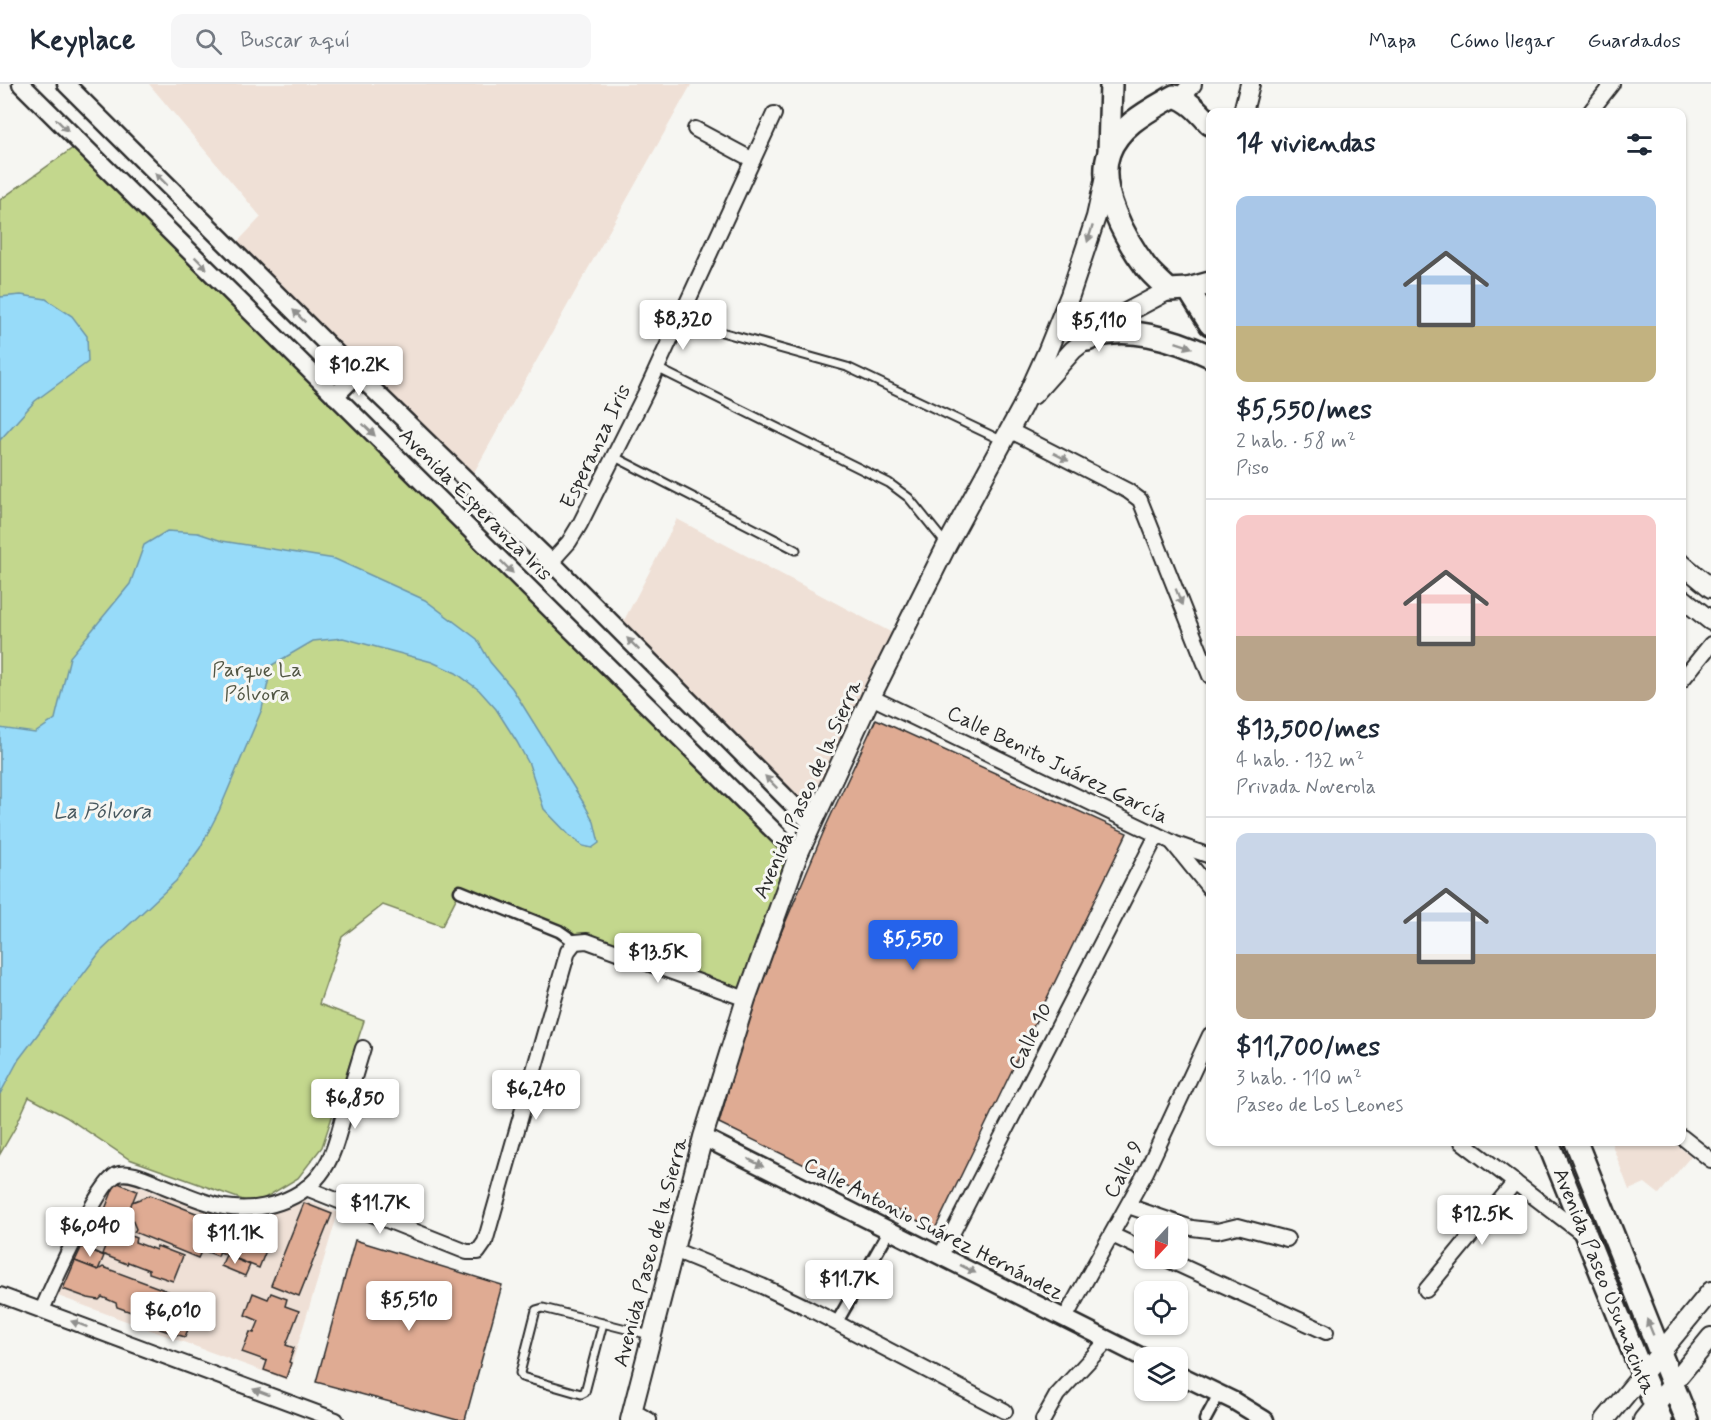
<!DOCTYPE html>
<html lang="es">
<head>
<meta charset="utf-8">
<style>
	body { margin:0; font-family:Mynerve,sans-serif; background:#f6f6f7; color:#1f2937; height:100vh; display:flex; flex-direction:column; font-size:22px; white-space:nowrap }
	* { box-sizing:border-box; margin:0 }
	p { font-size:20px; color:#747a83 }
	.icon { flex:none; width:33px; height:33px; fill:none; stroke:currentColor; stroke-width:2; stroke-linecap:round; stroke-linejoin:round }
	.map { position:relative; flex:1; overflow:hidden }
	.sheet { position:absolute; left:1206px; top:24px; width:480px; height:1038px; display:flex; flex-direction:column; background:#fff; border-radius:12px; box-shadow:0 2px 4px #0004 }
	.sheet>* { flex:none }
	.needle { width:39px; rotate:202deg }
	.fabs { position:absolute; left:1134px; top:1131px; display:grid; gap:12px }
	.fabs a { display:grid; place-items:center; width:54px; height:54px; border-radius:12px; background:#fff; box-shadow:0 2px 4px #0004; font-size:30px }
	.price { position:absolute; translate:-50% -51px; padding:0 14px; border-radius:6px; background:#fff; color:#222; font-size:20px; line-height:39px; filter:drop-shadow(0 2px 3px #0008) }
	.price::after { content:''; position:absolute; left:50%; top:36px; width:18px; height:14px; margin-left:-9px; background:inherit; clip-path:polygon(0 0,100% 0,50% 100%) }
	.price.current { background:#2563eb; color:#fff }
	ul { padding:0; list-style:none }
	li { display:grid; align-content:center; gap:12px; height:318px; padding:0 30px }
	li+li { border-top:2px solid #e0e1e3 }
	li span { display:grid; place-items:center; height:186px; border-radius:12px; color:#555 }
	li>.icon { margin-inline-start:auto }
	span .icon { width:108px; height:108px; fill:#fffc; stroke-width:1 }
	li b { font-size:26px }
	h2 { display:flex; justify-content:space-between; align-items:center; height:72px; padding:0 30px; font-size:26px }
	header { display:flex; align-items:center; gap:36px; box-sizing:border-box; height:84px; padding:0 30px; background:#fff; border-bottom:2px solid #e0e1e3 }
	header strong { font-size:28px }
	nav { display:flex; gap:33px; margin-inline-start:auto; font-size:21px }
	.search { width:420px; height:54px; background:#f6f6f7; display:flex; align-items:center; gap:15px; box-sizing:border-box; padding:0 21px; border-radius:12px; color:#747a83; font-size:22px }
	.map>svg:first-child { display:block }
	.built { fill:#efe0d6 }
	.green { fill:#c3d78d; stroke:#77815c; stroke-width:1.5 }
	.water { fill:#97dbf9; stroke:#6c95a7; stroke-width:1.5 }
	.building { fill:#dfab93; stroke:#2b2b2b; stroke-width:1.5 }
	.lines { fill:none; stroke-linecap:round; stroke-linejoin:round }
	.service-casing { stroke:#2b2b2b; stroke-width:11 }
	.pedestrian-casing { stroke:#2b2b2b; stroke-width:15 }
	.minor-casing { stroke:#2b2b2b; stroke-width:18 }
	.tertiary-casing { stroke:#2b2b2b; stroke-width:21 }
	.secondary-casing { stroke:#2b2b2b; stroke-width:22 }
	.primary-casing { stroke:#2b2b2b; stroke-width:26 }
	.service { stroke:#f6f6f2; stroke-width:7 }
	.pedestrian { stroke:#f6f6f2; stroke-width:10 }
	.minor { stroke:#f6f6f2; stroke-width:14 }
	.tertiary { stroke:#f6f6f2; stroke-width:16 }
	.secondary { stroke:#f6f6f2; stroke-width:18 }
	.primary { stroke:#f6f6f2; stroke-width:21 }
	.oneway { fill:#90908e }
	.labels { text-anchor:middle; stroke-width:6; stroke-linejoin:round; paint-order:stroke }
	.street-label { font-size:21px; fill:#2b2b2b; stroke:#f6f6f2 }
	.park-label { font-size:21px; fill:#515644; stroke:#f6f6f2 }
	.water-label { font-size:22px; font-style:italic; fill:#46575e; stroke:#f6f6f2 }
</style>
</head>
<body>
<header>
<strong>Keyplace</strong>
<div class="search"><svg class="icon" aria-label="search" viewBox="0 0 24 24"><circle cx="10" cy="10" r="6"/><path d="M15 15l6 6"/></svg>Buscar aquí</div>
<nav><a>Mapa</a><a>Cómo llegar</a><a>Guardados</a></nav>
</header>
<div class="map">
<svg width="1711" height="1336" viewBox="0 0 1711 1336">
	<rect width="100%" height="100%" fill="#f6f6f2"/>
	<filter id="ink" filterUnits="userSpaceOnUse"><feTurbulence type="fractalNoise" baseFrequency=".0167" numOctaves="2"/><feDisplacementMap in="SourceGraphic" scale="12" xChannelSelector="R" yChannelSelector="G"/><feConvolveMatrix kernelMatrix="1 2 1 2 8 2 1 2 1" color-interpolation-filters="sRGB"/></filter>
	<g filter="url(#ink)">
		<g class="built">
			<path d="M 149,0 L 689,0 L 691,1 L 468,399 L 231,165 L 261,133 Z"/>
			<path d="M 677,435 L 900,553 L 812,740 L 619,546 Z"/>
			<path d="M 1611,1058 L 1673,1058 L 1691,1072 L 1659,1110 L 1645,1099 L 1629,1106 Z"/>
			<path d="M 120,1097 L 127,1098 L 225,1134 L 269,1129 L 305,1115 L 338,1129 L 287,1296 L 58,1212 L 83,1155 L 109,1107 L 115,1099 Z"/>
		</g>
		<path class="green" d="M 80,59 L 798,771 L 746,915 L 460,807 L 442,842 L 383,821 L 342,853 L 319,920 L 364,937 L 322,1063 L 298,1094 L 263,1115 L 246,1117 L 129,1075 L 66,1033 L 29,1013 L 15,1044 L 0,1070 L 0,116 Z"/>
		<g class="water">
			<path d="M 21,211 L 46,215 L 72,232 L 87,252 L 88,278 L 35,317 L 0,356 L 0,213 Z"/>
			<path d="M 167,447 L 198,449 L 222,457 L 335,475 L 425,516 L 477,555 L 490,578 L 512,604 L 583,718 L 594,738 L 599,759 L 592,764 L 583,762 L 569,751 L 544,725 L 529,680 L 517,658 L 496,625 L 479,606 L 456,589 L 432,578 L 343,554 L 313,557 L 272,581 L 262,625 L 219,727 L 200,764 L 176,797 L 100,868 L 19,975 L 0,1010 L 0,644 L 35,649 L 55,635 L 70,573 L 130,500 L 144,461 Z"/>
		</g>
		<g class="building">
			<path d="M 876,635 L 1127,749 L 935,1145 L 719,1039 L 756,908 L 826,742 Z"/>
			<path d="M 116,1098 L 137,1107 L 124,1139 L 107,1133 L 106,1136 L 101,1135 Z"/>
			<path d="M 150,1111 L 229,1142 L 218,1172 L 202,1166 L 198,1174 L 134,1148 L 136,1145 L 129,1128 L 132,1118 Z"/>
			<path d="M 304,1119 L 332,1130 L 299,1212 L 271,1201 Z"/>
			<path d="M 264,1132 L 265,1145 L 271,1154 L 259,1184 L 220,1168 L 232,1136 Z"/>
			<path d="M 112,1145 L 136,1154 L 135,1158 L 156,1166 L 157,1162 L 183,1172 L 173,1197 L 149,1189 L 149,1186 L 128,1178 L 127,1180 L 102,1170 Z"/>
			<path d="M 355,1156 L 502,1201 L 465,1336 L 457,1336 L 316,1298 Z"/>
			<path d="M 82,1162 L 104,1172 L 98,1186 L 75,1177 Z"/>
			<path d="M 226,1171 L 250,1181 L 245,1192 L 221,1182 Z"/>
			<path d="M 75,1177 L 98,1186 L 103,1183 L 170,1208 L 167,1214 L 196,1225 L 185,1253 L 160,1245 L 153,1236 L 117,1223 L 116,1219 L 102,1213 L 99,1216 L 88,1214 L 63,1205 Z"/>
			<path d="M 253,1209 L 268,1215 L 271,1209 L 287,1215 L 285,1222 L 299,1227 L 286,1261 L 294,1264 L 289,1278 L 291,1279 L 286,1294 L 264,1286 L 267,1277 L 242,1268 L 250,1248 L 254,1249 L 259,1237 L 245,1231 Z"/>
		</g>
		<g class="lines">
			<defs>
				<g id="service">
					<path d="M 718,247 L 847,283 L 1003,357"/>
					<path d="M 657,284 L 889,399 L 909,414 L 946,460"/>
					<path d="M 613,372 L 796,466"/>
					<path d="M 603,1239 L 585,1308 L 581,1310 L 522,1293 L 520,1289 L 536,1226 L 543,1224 L 650,1251"/>
				</g>
				<g id="pedestrian">
					<path d="M 460,807 L 559,847 L 575,858"/>
					<path d="M 837,1238 L 889,1147"/>
					<path d="M 1205,1336 L 1219,1310"/>
				</g>
				<g id="minor">
					<path d="M 1590,28 L 1612,0"/>
					<path d="M 695,45 L 753,76"/>
					<path d="M 1009,346 L 1128,407 L 1140,416 L 1210,592"/>
					<path d="M 551,478 L 569,458 L 580,440 L 646,308 L 774,30"/>
					<path d="M 1682,596 L 1711,560"/>
					<path d="M 871,613 L 1172,758 L 1210,805"/>
					<path d="M 1173,759 L 1210,772"/>
					<path d="M 1682,1053 L 1711,1076"/>
					<path d="M 1462,1058 L 1584,1151"/>
					<path d="M 306,1104 L 467,1168 L 478,1168 L 485,1158 L 568,867 L 575,858 L 587,857 L 746,915"/>
					<path d="M 1128,1122 L 1192,1144 L 1217,1147 L 1238,1142 L 1287,1155"/>
					<path d="M 1112,1151 L 1144,1166"/>
					<path d="M 674,1166 L 762,1202 L 804,1222 L 1005,1327"/>
					<path d="M 941,1171 L 1157,751"/>
					<path d="M 1164,1174 L 1326,1248"/>
					<path d="M 1426,1206 L 1515,1098"/>
					<path d="M 0,1211 L 336,1336"/>
					<path d="M 42,1226 C 52,1203 97,1101 116,1091 C 129,1085 151,1097 164,1102 C 183,1109 203,1119 224,1123 C 260,1129 303,1117 324,1085 C 334,1070 338,1051 343,1034 C 349,1010 356,987 363,964"/>
					<path d="M 1065,1234 L 1146,1088 L 1210,951"/>
					<path d="M 633,1327 L 649,1336"/>
					<path d="M 1043,1336 L 1057,1311 L 1108,1256"/>
				</g>
				<g id="tertiary">
					<path d="M 21,0 L 798,771"/>
					<path d="M 66,0 L 357,290 L 551,478 L 812,740"/>
					<path d="M 335,312 L 357,290"/>
					<path d="M 703,1053 L 1144,1274"/>
					<path d="M 1178,1290 L 1234,1317 L 1265,1336"/>
				</g>
				<g id="secondary">
					<path d="M 1181,14 L 1192,0"/>
					<path d="M 1243,28 L 1250,0"/>
					<path d="M 1033,311 L 1073,266 L 1107,239 L 1169,206"/>
					<path d="M 1682,480 L 1711,504"/>
					<path d="M 1682,514 L 1711,537"/>
					<path d="M 630,1336 L 703,1053 L 746,915 L 798,771 L 871,613 L 947,461 L 1022,323 L 1047,268 L 1070,211 L 1096,133 L 1105,93"/>
					<path d="M 1605,1336 L 1711,1207"/>
					<path d="M 1643,1336 L 1711,1253"/>
				</g>
				<g id="primary">
					<path d="M 1210,40 C 1200,29 1189,16 1174,12 C 1150,26 1119,41 1109,69 C 1096,104 1126,156 1146,183 C 1153,192 1162,199 1169,206 L 1188,205 L 1210,199"/>
					<path d="M 1109,68 L 1111,0"/>
					<path d="M 1188,205 L 1210,240"/>
					<path d="M 1087,256 C 1123,238 1176,256 1210,272"/>
					<path d="M 1548,1058 L 1661,1336"/>
					<path d="M 1576,1058 L 1687,1336"/>
				</g>
			</defs>
			<use href="#service" class="service-casing"/>
			<use href="#pedestrian" class="pedestrian-casing"/>
			<use href="#minor" class="minor-casing"/>
			<use href="#tertiary" class="tertiary-casing"/>
			<use href="#secondary" class="secondary-casing"/>
			<use href="#primary" class="primary-casing"/>
			<use href="#service" class="service"/>
			<use href="#pedestrian" class="pedestrian"/>
			<use href="#minor" class="minor"/>
			<use href="#tertiary" class="tertiary"/>
			<use href="#secondary" class="secondary"/>
			<use href="#primary" class="primary"/>
		</g>
		<defs><path id="oneway-solid" d="M-6-.8H1V-3.2L6.5 0L1 3.2V.8H-6Z" transform="scale(1.5)"/></defs>
		<g class="oneway">
			<use href="#oneway-solid" transform="translate(62 41) rotate(45)"/>
			<use href="#oneway-solid" transform="translate(161 95) rotate(-135)"/>
			<use href="#oneway-solid" transform="translate(1090 150) rotate(108)"/>
			<use href="#oneway-solid" transform="translate(201 179) rotate(45)"/>
			<use href="#oneway-solid" transform="translate(299 232) rotate(-135)"/>
			<use href="#oneway-solid" transform="translate(1184 261) rotate(19)"/>
			<use href="#oneway-solid" transform="translate(369 346) rotate(44)"/>
			<use href="#oneway-solid" transform="translate(1061 373) rotate(27)"/>
			<use href="#oneway-solid" transform="translate(507 483) rotate(45)"/>
			<use href="#oneway-solid" transform="translate(1179 513) rotate(68)"/>
			<use href="#oneway-solid" transform="translate(633 560) rotate(-135)"/>
			<use href="#oneway-solid" transform="translate(771 698) rotate(-135)"/>
			<use href="#oneway-solid" transform="translate(756 1079) rotate(27)"/>
			<use href="#oneway-solid" transform="translate(968 1185) rotate(27)"/>
			<use href="#oneway-solid" transform="translate(79 1240) rotate(-160)"/>
			<use href="#oneway-solid" transform="translate(1650 1243) rotate(-112)"/>
			<use href="#oneway-solid" transform="translate(261 1308) rotate(-160)"/>
		</g>
	</g>
	<g class="labels">
		<g class="street-label">
			<text transform="translate(595 362) rotate(-64)" y="7">Esperanza Iris</text>
			<text transform="translate(476 420) rotate(45)" y="7">Avenida Esperanza Iris</text>
			<text transform="translate(1058 680) rotate(26)" y="7">Calle Benito Juárez García</text>
			<text transform="translate(807 705) rotate(-66)" y="7">Avenida Paseo de la Sierra</text>
			<text transform="translate(1030 952) rotate(-63)" y="7">Calle 10</text>
			<text transform="translate(1123 1085) rotate(-63)" y="7">Calle 9</text>
			<text transform="translate(934 1144) rotate(27)" y="7">Calle Antonio Suárez Hernández</text>
			<text transform="translate(650 1168) rotate(-75)" y="7">Avenida Paseo de la Sierra</text>
			<text transform="translate(1605 1197) rotate(68)" y="7">Avenida Paseo Usumacinta</text>
		</g>
		<g class="park-label">
			<text x="257" y="592">Parque La<tspan x="257" dy="24">Pólvora</tspan></text>
		</g>
		<g class="water-label">
			<text x="102" y="734">La Pólvora</text>
		</g>
	</g>
</svg>
<div class="fabs">
<a><svg class="needle" viewBox="-14 -14 28 28"><path d="M0-13l5 13h-10z" fill="#e53935"/><path d="M0 13l5-13h-10z" fill="#747a83"/></svg></a>
<a><svg class="icon" aria-label="locate" viewBox="0 0 24 24"><circle cx="12" cy="12" r="6"/><path d="M12 2v4M12 18v4M2 12h4M18 12h4"/></svg></a>
<a><svg class="icon" aria-label="layers" viewBox="0 0 24 24"><path d="M12 4l9 5-9 5-9-5zM3 14l9 5 9-5"/></svg></a>
</div>
<b class="price" style="left:683px;top:267px">$8,320</b>
<b class="price" style="left:1099px;top:269px">$5,110</b>
<b class="price" style="left:359px;top:313px">$10.2K</b>
<b class="price current" style="left:913px;top:887px">$5,550</b>
<b class="price" style="left:658px;top:900px">$13.5K</b>
<b class="price" style="left:536px;top:1037px">$6,240</b>
<b class="price" style="left:355px;top:1046px">$6,850</b>
<b class="price" style="left:380px;top:1151px">$11.7K</b>
<b class="price" style="left:1482px;top:1162px">$12.5K</b>
<b class="price" style="left:90px;top:1174px">$6,040</b>
<b class="price" style="left:235px;top:1181px">$11.1K</b>
<b class="price" style="left:849px;top:1227px">$11.7K</b>
<b class="price" style="left:409px;top:1248px">$5,510</b>
<b class="price" style="left:173px;top:1259px">$6,010</b>
<section class="sheet">
<h2>14 viviendas<svg class="icon" aria-label="filters" viewBox="0 0 24 24"><path d="M4 7h16M4 17h16"/><circle cx="9" cy="7" r="2"/><circle cx="15" cy="17" r="2"/></svg></h2>
<ul>
<li><span style="background:linear-gradient(#a9c7e8 70%,#c2b280 0)"><svg class="icon" aria-label="home" viewBox="0 0 24 24"><path d="M3 11l9-7 9 7M6 9v11h12V9"/></svg></span><div><b>$5,550/mes</b><p>2 hab. · 58 m²</p><p>Piso</p></div></li>
<li><span style="background:linear-gradient(#f6c9c9 65%,#b9a48a 0)"><svg class="icon" aria-label="home" viewBox="0 0 24 24"><path d="M3 11l9-7 9 7M6 9v11h12V9"/></svg></span><div><b>$13,500/mes</b><p>4 hab. · 132 m²</p><p>Privada Noverola</p></div></li>
<li><span style="background:linear-gradient(#c9d6e8 65%,#b9a48a 0)"><svg class="icon" aria-label="home" viewBox="0 0 24 24"><path d="M3 11l9-7 9 7M6 9v11h12V9"/></svg></span><div><b>$11,700/mes</b><p>3 hab. · 110 m²</p><p>Paseo de Los Leones</p></div></li>
</ul>
</section>
</div>
</body>
</html>
